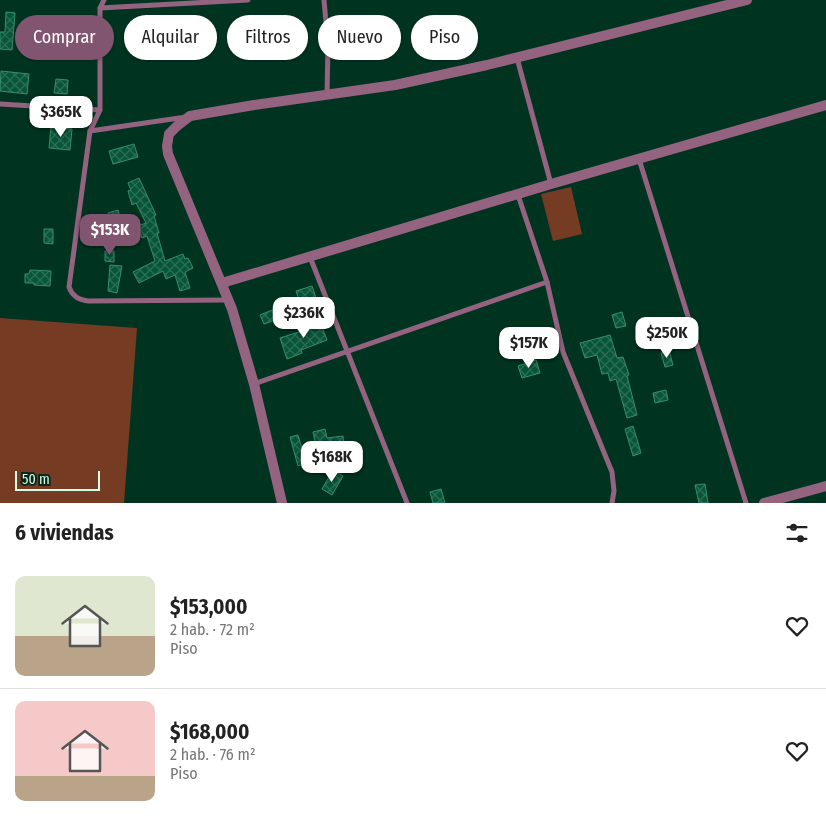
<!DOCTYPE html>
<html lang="es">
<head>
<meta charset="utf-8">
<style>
	body { margin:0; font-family:"Fira Sans Condensed",sans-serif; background:#f6f6f6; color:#222; height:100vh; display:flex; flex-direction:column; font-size:19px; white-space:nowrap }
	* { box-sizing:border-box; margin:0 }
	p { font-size:16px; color:#767676 }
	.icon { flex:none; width:28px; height:28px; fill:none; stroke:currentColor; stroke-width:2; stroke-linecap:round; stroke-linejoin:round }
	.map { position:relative; height:503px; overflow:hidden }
	.sheet { display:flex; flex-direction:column; background:#fff; flex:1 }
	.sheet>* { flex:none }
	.hud { position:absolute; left:15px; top:15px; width:500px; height:45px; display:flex; gap:10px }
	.scale { position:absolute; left:15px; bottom:12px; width:85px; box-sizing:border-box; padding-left:5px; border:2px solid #d4fee8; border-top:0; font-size:14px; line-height:18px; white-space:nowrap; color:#d4fee8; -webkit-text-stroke:4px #0b271b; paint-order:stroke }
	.price { position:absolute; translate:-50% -42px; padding:0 11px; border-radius:10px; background:#fff; color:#222; font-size:16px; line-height:32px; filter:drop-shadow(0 1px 2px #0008) }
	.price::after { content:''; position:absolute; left:50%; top:30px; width:15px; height:11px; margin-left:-8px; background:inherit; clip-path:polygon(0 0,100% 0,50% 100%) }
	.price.active { background:#815470; color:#fff }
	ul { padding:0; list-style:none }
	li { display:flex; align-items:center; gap:15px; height:125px; padding:0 15px }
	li+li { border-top:1px solid #e0e0e0 }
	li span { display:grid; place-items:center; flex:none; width:140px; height:100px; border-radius:10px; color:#555 }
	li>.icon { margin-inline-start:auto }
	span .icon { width:60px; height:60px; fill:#fffc; stroke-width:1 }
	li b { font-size:21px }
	h2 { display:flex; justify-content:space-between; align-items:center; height:60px; padding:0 15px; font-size:21px }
	.tag { padding:0 18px; border-radius:22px; background:#fff; box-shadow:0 1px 4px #0004; font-size:18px; line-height:45px }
	.tag.active { background:#815470; color:#fff }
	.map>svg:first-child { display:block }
	.grass { fill:#753b23 }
	.building { fill:url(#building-cross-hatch); stroke:#358f6a }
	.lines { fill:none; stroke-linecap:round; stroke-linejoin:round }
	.lane { stroke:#936380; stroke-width:5 }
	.street { stroke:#936380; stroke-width:10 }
</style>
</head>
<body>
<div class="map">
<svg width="826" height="503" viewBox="0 0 826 503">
	<defs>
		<pattern id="building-cross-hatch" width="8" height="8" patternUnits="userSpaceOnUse" patternTransform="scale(1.25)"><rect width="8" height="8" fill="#08553a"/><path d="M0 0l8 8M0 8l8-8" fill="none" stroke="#2b6e56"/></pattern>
	</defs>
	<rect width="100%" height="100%" fill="#003421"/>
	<g class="grass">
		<path d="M 571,187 L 582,234 L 553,241 L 541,194 Z"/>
		<path d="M 0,318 L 137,328 L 124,503 L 0,503 Z"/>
	</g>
	<g class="building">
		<path d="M 6,12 L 15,13 L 12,50 L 0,49 L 0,32 L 5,32 Z"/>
		<path d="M 1,71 L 29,74 L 27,94 L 0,91 Z"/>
		<path d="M 56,79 L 68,80 L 67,94 L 54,93 Z"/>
		<path d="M 51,127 L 72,129 L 70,150 L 49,148 Z"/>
		<path d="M 134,144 L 138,157 L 113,164 L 109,151 Z"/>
		<path d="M 139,178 L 156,215 L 154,216 L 159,233 L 157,233 L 165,261 L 183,254 L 185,259 L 188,258 L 193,268 L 185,272 L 190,288 L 180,291 L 175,275 L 166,279 L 163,271 L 139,283 L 133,272 L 155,261 L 147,236 L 142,238 L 138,226 L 146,223 L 136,203 L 132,205 L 128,191 L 131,190 L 128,183 Z"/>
		<path d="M 118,210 L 122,224 L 113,227 L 108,213 Z"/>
		<path d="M 44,229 L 53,229 L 53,244 L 44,243 Z"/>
		<path d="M 105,251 L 114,251 L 114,262 L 105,261 Z"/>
		<path d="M 110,265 L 122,266 L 117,293 L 108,291 Z"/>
		<path d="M 30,270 L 51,271 L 50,286 L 34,285 L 34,283 L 25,283 L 25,274 L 29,274 Z"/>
		<path d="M 312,286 L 316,298 L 300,303 L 296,291 Z"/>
		<path d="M 277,308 L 281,318 L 264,324 L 260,315 Z"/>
		<path d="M 622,312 L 626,326 L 616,328 L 612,315 Z"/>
		<path d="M 319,319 L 327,340 L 301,350 L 302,353 L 287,359 L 280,338 L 305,330 L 303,324 Z"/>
		<path d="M 610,335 L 617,358 L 623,357 L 629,375 L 627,376 L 637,415 L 627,418 L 616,379 L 610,381 L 608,373 L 602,374 L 597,355 L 585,358 L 580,343 Z"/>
		<path d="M 669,350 L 673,365 L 665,367 L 661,353 Z"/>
		<path d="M 536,360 L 540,373 L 522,378 L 518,366 Z"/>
		<path d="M 666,390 L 668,400 L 655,403 L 653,393 Z"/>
		<path d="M 633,426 L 641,453 L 633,456 L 625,429 Z"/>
		<path d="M 325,429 L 327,438 L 343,436 L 344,446 L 317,450 L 313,432 Z"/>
		<path d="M 298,435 L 306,463 L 298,466 L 290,437 Z"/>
		<path d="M 333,470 L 343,476 L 332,495 L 322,489 Z"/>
		<path d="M 705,484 L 708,503 L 699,503 L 695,485 Z"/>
		<path d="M 441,489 L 445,503 L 433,503 L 430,492 Z"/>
	</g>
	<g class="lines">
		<g class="lane">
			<path d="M 104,0 L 100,8 L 100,110 L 90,131 L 69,287 C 72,296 79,300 88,301 L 228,300"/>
			<path d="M 324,0 L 328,46 L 327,95"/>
			<path d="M 100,8 L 248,0"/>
			<path d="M 517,58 L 551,184"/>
			<path d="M 0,104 L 100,110"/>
			<path d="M 90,131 L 186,117"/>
			<path d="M 639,159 L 746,503"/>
			<path d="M 518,195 L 547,282 L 563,352 L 612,472 L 614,491 L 612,503"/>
			<path d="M 310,257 L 407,503"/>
			<path d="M 254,384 L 547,282"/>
		</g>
		<g class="street">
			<path d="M 222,283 L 551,184 L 826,105"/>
			<path d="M 282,503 L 254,384 L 232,309 L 168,154 L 167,146 L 169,134 L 177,126 L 190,116 L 254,105 L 395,85 L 487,65 L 747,0"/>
			<path d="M 764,503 L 826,486"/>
		</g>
	</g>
</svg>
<div class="scale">50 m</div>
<b class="price" style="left:61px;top:138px">$365K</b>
<b class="price active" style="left:110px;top:256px">$153K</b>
<b class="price" style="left:304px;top:339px">$236K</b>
<b class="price" style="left:667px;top:359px">$250K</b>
<b class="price" style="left:529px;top:369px">$157K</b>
<b class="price" style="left:332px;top:483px">$168K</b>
<div class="hud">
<a class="tag active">Comprar</a>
<a class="tag">Alquilar</a>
<a class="tag">Filtros</a>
<a class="tag">Nuevo</a>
<a class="tag">Piso</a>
</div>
</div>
<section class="sheet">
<h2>6 viviendas<svg class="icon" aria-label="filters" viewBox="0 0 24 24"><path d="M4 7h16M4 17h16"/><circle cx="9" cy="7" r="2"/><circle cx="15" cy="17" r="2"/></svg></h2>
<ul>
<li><span style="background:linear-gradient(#dfe7d0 60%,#b9a48a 0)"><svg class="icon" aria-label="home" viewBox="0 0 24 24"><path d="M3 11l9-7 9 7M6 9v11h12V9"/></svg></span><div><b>$153,000</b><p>2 hab. · 72 m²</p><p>Piso</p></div><svg class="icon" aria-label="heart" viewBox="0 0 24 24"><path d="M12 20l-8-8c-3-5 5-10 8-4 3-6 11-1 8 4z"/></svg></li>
<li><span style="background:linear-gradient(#f6c9c9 75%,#b9a48a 0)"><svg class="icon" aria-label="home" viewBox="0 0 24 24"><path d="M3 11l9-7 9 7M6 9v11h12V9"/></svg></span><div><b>$168,000</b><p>2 hab. · 76 m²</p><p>Piso</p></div><svg class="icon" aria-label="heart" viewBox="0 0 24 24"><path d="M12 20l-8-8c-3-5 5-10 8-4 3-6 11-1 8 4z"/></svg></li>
</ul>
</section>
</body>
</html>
